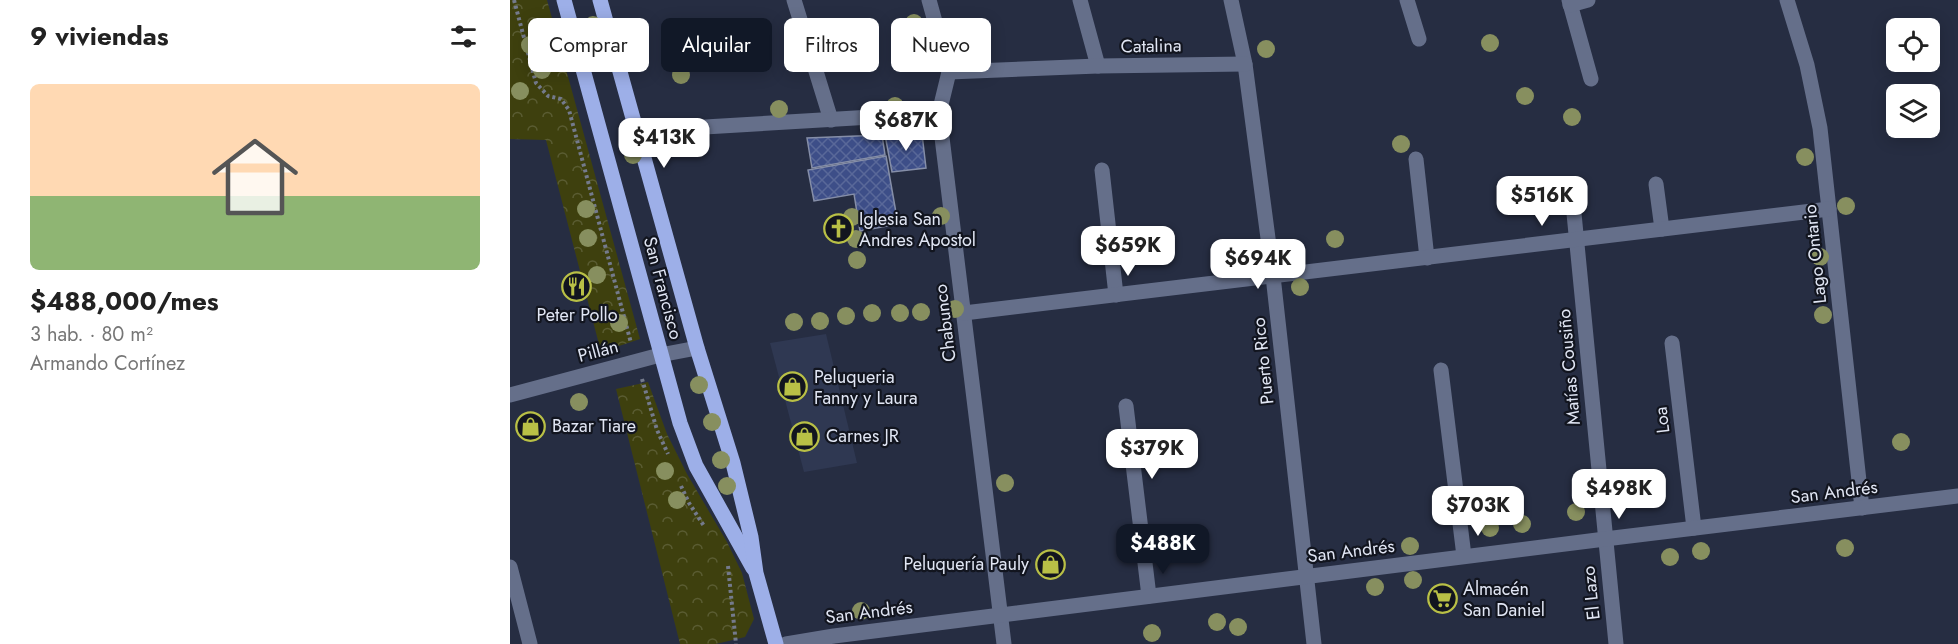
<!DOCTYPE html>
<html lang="es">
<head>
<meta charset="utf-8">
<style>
	body { margin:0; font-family:Jost,sans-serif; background:#f2f2f2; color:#222; height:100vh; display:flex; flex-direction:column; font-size:22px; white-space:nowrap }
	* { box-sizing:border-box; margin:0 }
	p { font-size:20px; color:#767676 }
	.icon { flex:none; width:33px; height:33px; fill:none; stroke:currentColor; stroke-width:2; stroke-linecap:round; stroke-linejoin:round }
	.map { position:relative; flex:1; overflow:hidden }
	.side { display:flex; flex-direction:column; background:#fff; width:510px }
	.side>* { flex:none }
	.top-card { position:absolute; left:18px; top:18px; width:570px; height:54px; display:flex; gap:12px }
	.tools { position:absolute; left:1376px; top:18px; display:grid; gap:12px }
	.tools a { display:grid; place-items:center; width:54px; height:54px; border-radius:9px; background:#fff; box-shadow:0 3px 15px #0003; font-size:30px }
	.price { position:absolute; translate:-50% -51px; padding:0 14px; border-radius:12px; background:#fff; color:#222; font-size:20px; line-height:39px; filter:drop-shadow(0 2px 3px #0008) }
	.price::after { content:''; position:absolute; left:50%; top:36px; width:18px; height:14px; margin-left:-9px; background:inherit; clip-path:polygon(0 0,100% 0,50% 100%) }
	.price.on { background:#111827; color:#fff }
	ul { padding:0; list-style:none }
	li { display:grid; align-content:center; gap:12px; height:318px; padding:0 30px }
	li+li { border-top:2px solid #e0e0e0 }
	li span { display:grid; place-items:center; height:186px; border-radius:9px; color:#555 }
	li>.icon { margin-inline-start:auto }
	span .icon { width:108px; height:108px; fill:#fffc; stroke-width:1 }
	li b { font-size:26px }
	h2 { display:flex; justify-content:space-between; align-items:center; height:72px; padding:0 30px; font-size:26px }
	.chip { padding:0 21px; border-radius:9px; background:#fff; box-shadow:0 3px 15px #0003; font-size:21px; line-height:54px }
	.chip.on { background:#111827; color:#fff }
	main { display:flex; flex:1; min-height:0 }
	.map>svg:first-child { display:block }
	.built { fill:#2f3852 }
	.park { fill:url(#park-crowns) }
	.building { fill:url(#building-cross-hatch); stroke:#858ea8; stroke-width:1.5 }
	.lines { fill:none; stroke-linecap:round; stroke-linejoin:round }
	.path { stroke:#747a8c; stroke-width:4; stroke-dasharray:3 3; stroke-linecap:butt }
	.minor { stroke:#656f8a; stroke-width:15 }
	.major { stroke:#9dafe8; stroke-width:15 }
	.tree { fill:#878f5f }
	.labels { text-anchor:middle; stroke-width:4.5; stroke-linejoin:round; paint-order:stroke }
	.street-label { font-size:18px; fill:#e1e6f4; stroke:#12151f }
	.poi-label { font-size:18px; fill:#e1e6f4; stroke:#12151f; text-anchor:start }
</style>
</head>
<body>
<main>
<section class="side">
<h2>9 viviendas<svg class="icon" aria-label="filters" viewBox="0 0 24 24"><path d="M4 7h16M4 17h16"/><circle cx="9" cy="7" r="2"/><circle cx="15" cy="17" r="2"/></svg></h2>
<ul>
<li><span style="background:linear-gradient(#ffd9b3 60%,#8fb573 0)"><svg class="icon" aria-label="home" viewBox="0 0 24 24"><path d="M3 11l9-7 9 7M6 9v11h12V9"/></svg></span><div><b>$488,000/mes</b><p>3 hab. · 80 m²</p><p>Armando Cortínez</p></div></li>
</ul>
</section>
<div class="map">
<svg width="1448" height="644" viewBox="0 0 1448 644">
	<defs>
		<pattern id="park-crowns" width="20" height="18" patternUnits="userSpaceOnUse" patternTransform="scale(1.5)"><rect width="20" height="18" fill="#3e400e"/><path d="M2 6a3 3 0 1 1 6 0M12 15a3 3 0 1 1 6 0" fill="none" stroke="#5a5c32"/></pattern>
		<pattern id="building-cross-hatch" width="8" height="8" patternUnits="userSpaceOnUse" patternTransform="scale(1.5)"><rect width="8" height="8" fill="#3d4e88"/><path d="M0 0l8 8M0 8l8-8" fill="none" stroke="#596899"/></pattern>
	</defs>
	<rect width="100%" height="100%" fill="#262d42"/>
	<path class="built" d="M 316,334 L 347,463 L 294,472 L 260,343 Z"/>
	<g class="park">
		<path d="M 0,0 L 37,0 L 130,339 L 91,352 L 36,140 L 0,139 Z"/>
		<path d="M 138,382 L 157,434 L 177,474 L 217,542 L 232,573 L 244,619 L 235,637 L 206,644 L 170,644 L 106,389 Z"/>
	</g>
	<g class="building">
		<path d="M 412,134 L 416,168 L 382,172 L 375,135 Z"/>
		<path d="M 372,135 L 375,155 L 302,168 L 297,138 Z"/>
		<path d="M 376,156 L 388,224 L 350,231 L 344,194 L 304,201 L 298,170 Z"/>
	</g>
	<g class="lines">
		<g class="path">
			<path d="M 4,0 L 26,83 L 38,96 L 51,99 L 59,110 L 121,343"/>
			<path d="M 132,379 L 147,430 L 158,454"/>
			<path d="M 171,486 L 179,503 L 194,526"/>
			<path d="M 218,566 L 226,644"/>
		</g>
		<g class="minor">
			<path d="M 284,0 L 321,120"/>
			<path d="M 419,0 L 439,72 L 429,113 L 494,644"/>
			<path d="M 570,0 L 588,66"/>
			<path d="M 721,0 L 735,64 L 763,276 L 804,644"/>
			<path d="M 897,0 L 909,39"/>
			<path d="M 1059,0 L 1081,79"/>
			<path d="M 1277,0 L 1297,65 L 1310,128 L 1352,508"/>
			<path d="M 1060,5 L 1078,0"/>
			<path d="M 439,72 L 588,66 L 735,64"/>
			<path d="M 127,131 L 429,113"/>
			<path d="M 906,159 L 917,258"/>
			<path d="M 592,170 L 606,295"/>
			<path d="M 1146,184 L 1152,229"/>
			<path d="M 1062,193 L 1106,644"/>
			<path d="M 454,313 L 1319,209"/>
			<path d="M 1162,343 L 1184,528"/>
			<path d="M 931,370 L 954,556"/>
			<path d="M 0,395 L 150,355 L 187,348"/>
			<path d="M 616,406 L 639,596"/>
			<path d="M 0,567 L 20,644"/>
			<path d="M 276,644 L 324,636 L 1095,539 L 1448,496"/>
		</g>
		<g class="major">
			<path d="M 54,0 L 170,423 L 186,466 L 243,568"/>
			<path d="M 90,0 L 187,348 L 223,463 L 241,537 L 246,573 L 266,644"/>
		</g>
	</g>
	<g class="tree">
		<circle cx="404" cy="23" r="9"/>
		<circle cx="83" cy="25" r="9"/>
		<circle cx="163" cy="40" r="9"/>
		<circle cx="980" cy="43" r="9"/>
		<circle cx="20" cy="45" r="9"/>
		<circle cx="756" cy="49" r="9"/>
		<circle cx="32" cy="70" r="9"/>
		<circle cx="171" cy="75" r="9"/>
		<circle cx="10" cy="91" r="9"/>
		<circle cx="1015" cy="96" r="9"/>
		<circle cx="385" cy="106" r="9"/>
		<circle cx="269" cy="109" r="9"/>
		<circle cx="1062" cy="117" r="9"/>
		<circle cx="119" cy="137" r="9"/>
		<circle cx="891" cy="144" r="9"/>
		<circle cx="123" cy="155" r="9"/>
		<circle cx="1295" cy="157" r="9"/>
		<circle cx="1336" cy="206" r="9"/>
		<circle cx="76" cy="209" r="9"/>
		<circle cx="431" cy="216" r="9"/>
		<circle cx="342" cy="217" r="9"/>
		<circle cx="78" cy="238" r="9"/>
		<circle cx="346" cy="239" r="9"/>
		<circle cx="825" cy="239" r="9"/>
		<circle cx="1310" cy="257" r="9"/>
		<circle cx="347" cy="260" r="9"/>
		<circle cx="87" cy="275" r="9"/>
		<circle cx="790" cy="287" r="9"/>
		<circle cx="445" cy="309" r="9"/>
		<circle cx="411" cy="312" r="9"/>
		<circle cx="362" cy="313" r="9"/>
		<circle cx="390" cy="313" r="9"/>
		<circle cx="1313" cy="315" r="9"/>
		<circle cx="336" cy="316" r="9"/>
		<circle cx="310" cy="321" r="9"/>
		<circle cx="284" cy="322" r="9"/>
		<circle cx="109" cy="323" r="9"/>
		<circle cx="189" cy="385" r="9"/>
		<circle cx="69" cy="402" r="9"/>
		<circle cx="202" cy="422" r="9"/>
		<circle cx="1391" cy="442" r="9"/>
		<circle cx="211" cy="460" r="9"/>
		<circle cx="155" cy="471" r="9"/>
		<circle cx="495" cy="483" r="9"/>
		<circle cx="217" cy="486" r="9"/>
		<circle cx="167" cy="500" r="9"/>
		<circle cx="1066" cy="512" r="9"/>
		<circle cx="1012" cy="524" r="9"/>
		<circle cx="980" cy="528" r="9"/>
		<circle cx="900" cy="546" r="9"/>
		<circle cx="1335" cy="548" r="9"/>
		<circle cx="1191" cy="551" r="9"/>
		<circle cx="1160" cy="557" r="9"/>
		<circle cx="903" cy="580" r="9"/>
		<circle cx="865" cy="587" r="9"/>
		<circle cx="351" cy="611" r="9"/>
		<circle cx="707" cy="622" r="9"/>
		<circle cx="728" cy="627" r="9"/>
		<circle cx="642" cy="633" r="9"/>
	</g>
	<defs>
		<symbol id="church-ring" viewBox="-11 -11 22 22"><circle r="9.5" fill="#12151f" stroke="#b9c046" stroke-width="1.5"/><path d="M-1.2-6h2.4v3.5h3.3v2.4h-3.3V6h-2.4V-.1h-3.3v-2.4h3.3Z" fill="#b9c046"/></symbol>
		<symbol id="restaurant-ring" viewBox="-11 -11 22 22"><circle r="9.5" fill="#12151f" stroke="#b9c046" stroke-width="1.5"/><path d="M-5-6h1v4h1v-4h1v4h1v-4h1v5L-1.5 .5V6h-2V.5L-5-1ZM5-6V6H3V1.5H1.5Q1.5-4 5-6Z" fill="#b9c046"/></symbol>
		<symbol id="shop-ring" viewBox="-11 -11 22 22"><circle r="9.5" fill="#12151f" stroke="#b9c046" stroke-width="1.5"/><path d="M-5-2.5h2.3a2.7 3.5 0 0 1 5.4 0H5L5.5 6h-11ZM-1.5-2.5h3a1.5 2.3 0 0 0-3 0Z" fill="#b9c046"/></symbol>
		<symbol id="supermarket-ring" viewBox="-11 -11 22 22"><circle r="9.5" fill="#12151f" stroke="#b9c046" stroke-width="1.5"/><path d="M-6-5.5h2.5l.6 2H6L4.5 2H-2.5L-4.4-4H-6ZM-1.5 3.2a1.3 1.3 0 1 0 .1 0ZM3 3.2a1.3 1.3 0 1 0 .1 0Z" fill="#b9c046"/></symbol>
	</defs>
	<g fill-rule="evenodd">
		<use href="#church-ring" x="312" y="212" width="33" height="33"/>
		<use href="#restaurant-ring" x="50" y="270" width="33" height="33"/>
		<use href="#shop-ring" x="266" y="370" width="33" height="33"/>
		<use href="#shop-ring" x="4" y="410" width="33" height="33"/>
		<use href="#shop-ring" x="278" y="420" width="33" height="33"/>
		<use href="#shop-ring" x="524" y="548" width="33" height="33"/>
		<use href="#supermarket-ring" x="916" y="582" width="33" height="33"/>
	</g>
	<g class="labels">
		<g class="street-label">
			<text transform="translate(641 46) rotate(-1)" y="6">Catalina</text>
			<text transform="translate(1305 254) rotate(-96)" y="6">Lago Ontario</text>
			<text transform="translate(153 288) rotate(75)" y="6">San Francisco</text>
			<text transform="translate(435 323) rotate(-97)" y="6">Chabunco</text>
			<text transform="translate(88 351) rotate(-15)" y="6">Pillán</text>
			<text transform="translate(753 361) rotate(-96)" y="6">Puerto Rico</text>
			<text transform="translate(1059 367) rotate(-95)" y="6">Matías Cousiño</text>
			<text transform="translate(1152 420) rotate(-97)" y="6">Loa</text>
			<text transform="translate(1324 492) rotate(-7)" y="6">San Andrés</text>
			<text transform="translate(841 551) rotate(-7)" y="6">San Andrés</text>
			<text transform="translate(1081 593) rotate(-96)" y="6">El Lazo</text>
			<text transform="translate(359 612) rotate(-7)" y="6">San Andrés</text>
		</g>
		<g class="poi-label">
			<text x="349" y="225">Iglesia San<tspan x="349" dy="21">Andres Apostol</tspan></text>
			<text x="67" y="321" text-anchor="middle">Peter Pollo</text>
			<text x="304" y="383">Peluqueria<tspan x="304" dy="21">Fanny y Laura</tspan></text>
			<text x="42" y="432">Bazar Tiare</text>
			<text x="316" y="442">Carnes JR</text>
			<text x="519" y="570" text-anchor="end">Peluquería Pauly</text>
			<text x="953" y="595">Almacén<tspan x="953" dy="21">San Daniel</tspan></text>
		</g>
	</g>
</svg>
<div class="tools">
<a><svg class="icon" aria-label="locate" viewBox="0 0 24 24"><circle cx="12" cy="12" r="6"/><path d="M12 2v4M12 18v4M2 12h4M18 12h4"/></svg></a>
<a><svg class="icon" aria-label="layers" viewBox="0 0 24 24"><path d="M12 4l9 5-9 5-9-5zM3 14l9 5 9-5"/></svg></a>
</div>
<b class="price" style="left:396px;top:152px">$687K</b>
<b class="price" style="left:154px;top:169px">$413K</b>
<b class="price" style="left:1032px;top:227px">$516K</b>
<b class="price" style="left:618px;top:277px">$659K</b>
<b class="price" style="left:748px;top:290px">$694K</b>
<b class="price" style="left:642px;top:480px">$379K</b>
<b class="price" style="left:1109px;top:520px">$498K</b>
<b class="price" style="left:968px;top:537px">$703K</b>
<b class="price on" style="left:653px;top:575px">$488K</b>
<div class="top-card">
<a class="chip">Comprar</a>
<a class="chip on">Alquilar</a>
<a class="chip">Filtros</a>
<a class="chip">Nuevo</a>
</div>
</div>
</main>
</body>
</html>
